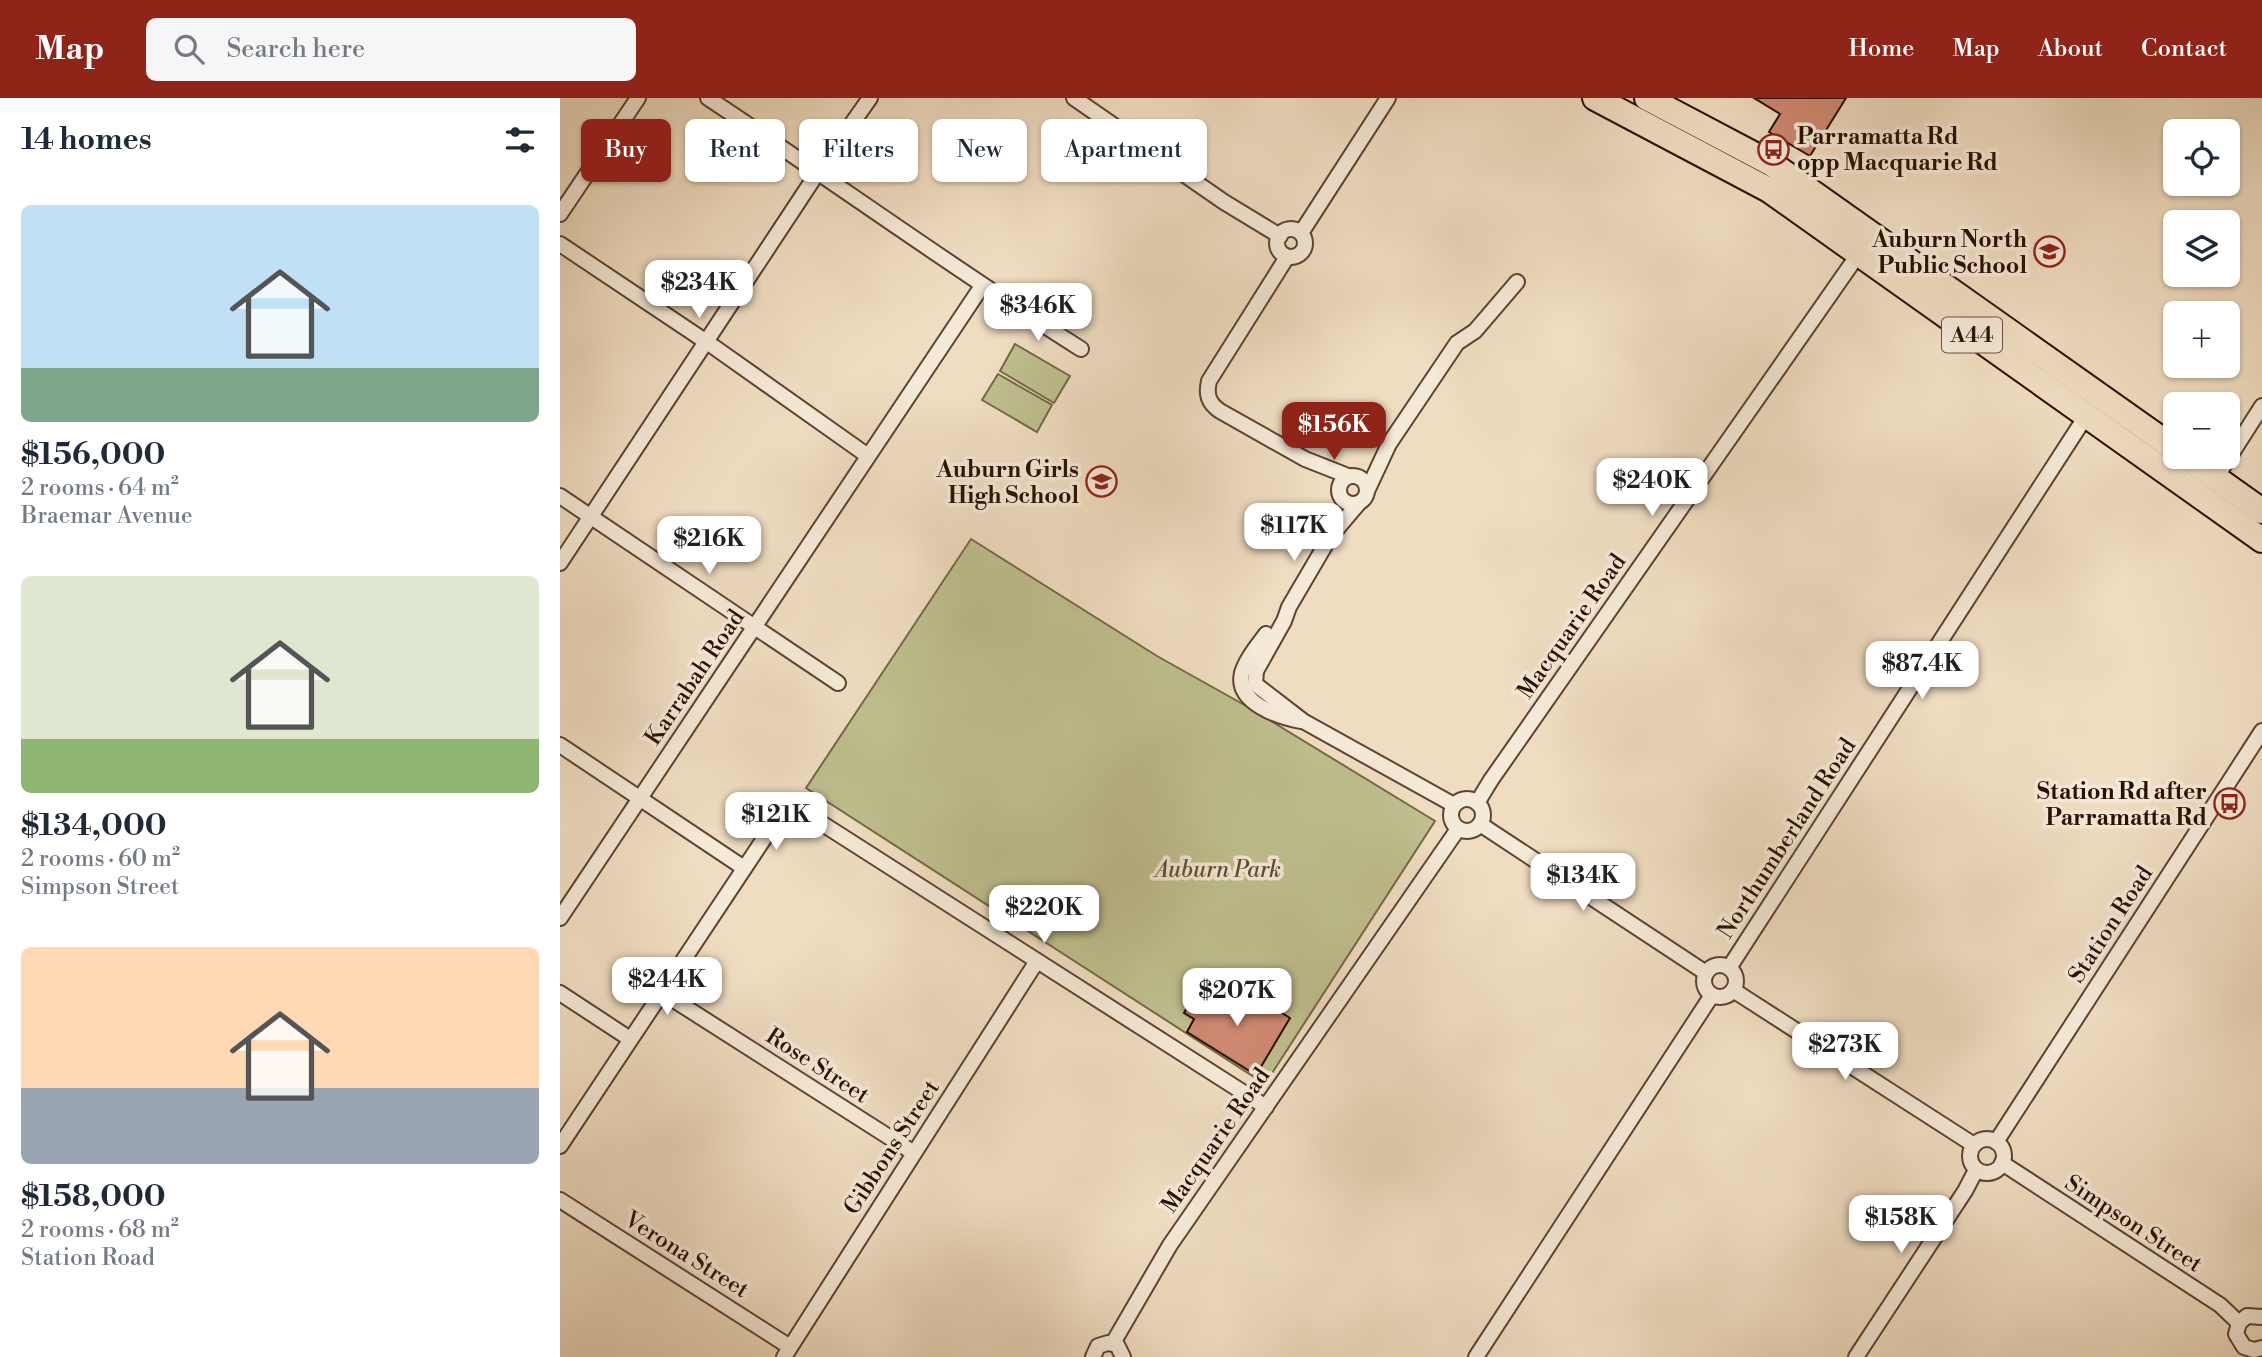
<!DOCTYPE html>
<html lang="en">
<head>
<meta charset="utf-8">
<style>
	body { margin:0; font-family:"Libre Bodoni",serif; background:#f6f6f7; color:#1f2937; height:100vh; display:flex; flex-direction:column; font-size:26px; white-space:nowrap }
	* { box-sizing:border-box; margin:0 }
	p { font-size:23px; color:#747a83 }
	.icon { flex:none; width:38px; height:38px; fill:none; stroke:currentColor; stroke-width:2; stroke-linecap:round; stroke-linejoin:round }
	.map { position:relative; flex:1; overflow:hidden }
	.drawer { display:flex; flex-direction:column; background:#fff; width:560px }
	.drawer>* { flex:none }
	.hud { position:absolute; left:21px; top:21px; width:665px; height:63px; display:flex; gap:14px }
	.tools { position:absolute; left:1603px; top:21px; display:grid; gap:14px }
	.tools a { display:grid; place-items:center; width:77px; height:77px; border-radius:10px; background:#fff; box-shadow:0 2px 5px #0004; font-size:35px }
	.price { position:absolute; translate:-50% -60px; padding:0 16px; border-radius:14px; background:#fff; color:#222; font-size:23px; line-height:46px; filter:drop-shadow(0 2px 4px #0008) }
	.price::after { content:''; position:absolute; left:50%; top:42px; width:21px; height:16px; margin-left:-10px; background:inherit; clip-path:polygon(0 0,100% 0,50% 100%) }
	.price.current { background:#8f2418; color:#fff }
	ul { padding:0; list-style:none }
	li { display:grid; align-content:center; gap:14px; height:371px; padding:0 21px }
	li span { display:grid; place-items:center; height:217px; border-radius:10px; color:#555 }
	li>.icon { margin-inline-start:auto }
	span .icon { width:126px; height:126px; fill:#fffc; stroke-width:1 }
	li b { font-size:30px }
	h2 { display:flex; justify-content:space-between; align-items:center; height:84px; padding:0 21px; font-size:30px }
	.pill { padding:0 24px; border-radius:10px; background:#fff; box-shadow:0 2px 5px #0004; font-size:24px; line-height:63px }
	.pill.current { background:#8f2418; color:#fff }
	header { display:flex; align-items:center; gap:42px; box-sizing:border-box; height:98px; padding:0 35px; background:#8f2418; color:#fff }
	header strong { font-size:33px }
	nav { display:flex; gap:38px; margin-inline-start:auto; font-size:24px }
	.search { width:490px; height:63px; background:#f6f6f7; display:flex; align-items:center; gap:18px; box-sizing:border-box; padding:0 24px; border-radius:10px; color:#747a83; font-size:26px }
	main { display:flex; flex:1; min-height:0 }
	.map>svg:first-child { display:block }
	.green { fill:#bfbf8f; stroke:#746848; stroke-width:2 }
	.building { fill:#cf8871; stroke:#2a1002; stroke-width:2 }
	.lines { fill:none; stroke-linecap:round; stroke-linejoin:round }
	.street-casing { stroke:#5c4332; stroke-width:18 }
	.highway-casing { stroke:#2a1002; stroke-width:28 }
	.street { stroke:#f5e9d7; stroke-width:14 }
	.highway { stroke:#f0ddc1; stroke-width:24 }
	.labels { text-anchor:middle; stroke-width:7; stroke-linejoin:round; paint-order:stroke }
	.shield { fill:#f5e9d7; stroke:#675142; stroke-width:2 }
	.shield-label { font-size:21px; font-weight:bold; fill:#2a1002 }
	.poi-label { font-size:23px; font-weight:bold; fill:#2a1002; stroke:#f5e9d7; text-anchor:end }
	.street-label { font-size:23px; fill:#2a1002; stroke:#f5e9d7 }
	.park-label { font-size:23px; font-style:italic; fill:#5e4d33; stroke:#f5e9d7 }
</style>
</head>
<body>
<header>
<strong>Map</strong>
<div class="search"><svg class="icon" aria-label="search" viewBox="0 0 24 24"><circle cx="10" cy="10" r="6"/><path d="M15 15l6 6"/></svg>Search here</div>
<nav><a>Home</a><a>Map</a><a>About</a><a>Contact</a></nav>
</header>
<main>
<section class="drawer">
<h2>14 homes<svg class="icon" aria-label="filters" viewBox="0 0 24 24"><path d="M4 7h16M4 17h16"/><circle cx="9" cy="7" r="2"/><circle cx="15" cy="17" r="2"/></svg></h2>
<ul>
<li><span style="background:linear-gradient(#bfe0f5 75%,#7fa58c 0)"><svg class="icon" aria-label="home" viewBox="0 0 24 24"><path d="M3 11l9-7 9 7M6 9v11h12V9"/></svg></span><div><b>$156,000</b><p>2 rooms · 64 m²</p><p>Braemar Avenue</p></div></li>
<li><span style="background:linear-gradient(#dfe7d0 75%,#8fb573 0)"><svg class="icon" aria-label="home" viewBox="0 0 24 24"><path d="M3 11l9-7 9 7M6 9v11h12V9"/></svg></span><div><b>$134,000</b><p>2 rooms · 60 m²</p><p>Simpson Street</p></div></li>
<li><span style="background:linear-gradient(#ffd9b3 65%,#9aa5b1 0)"><svg class="icon" aria-label="home" viewBox="0 0 24 24"><path d="M3 11l9-7 9 7M6 9v11h12V9"/></svg></span><div><b>$158,000</b><p>2 rooms · 68 m²</p><p>Station Road</p></div></li>
</ul>
</section>
<div class="map">
<svg width="1702" height="1259" viewBox="0 0 1702 1259">
	<rect width="100%" height="100%" fill="#f0ddc1"/>
	<filter id="stains"><feTurbulence type="fractalNoise" baseFrequency=".00286" numOctaves="4"/><feColorMatrix values="0 0 0 0 .2 0 0 0 0 .09 0 0 0 0 .02 0 0 0 .5 -.17"/></filter>
	<radialGradient id="worn" r=".72"><stop offset=".6" stop-color="#630" stop-opacity="0"/><stop offset="1" stop-color="#630" stop-opacity=".3"/></radialGradient>
	<g class="green">
		<path d="M 455,246 L 510,278 L 494,305 L 440,273 Z"/>
		<path d="M 438,276 L 492,307 L 477,334 L 422,302 Z"/>
		<path d="M 411,441 L 597,558 L 688,609 L 875,723 L 705,986 L 246,690 Z"/>
	</g>
	<g class="building">
		<path d="M 1194,0 L 1286,0 L 1250,58 L 1209,34 L 1220,16 Z"/>
		<path d="M 639,889 L 680,915 L 692,896 L 730,920 L 696,977 L 627,934 L 634,921 L 624,915 Z"/>
	</g>
	<g class="lines">
		<defs>
			<g id="street">
				<path d="M 148,0 C 273,83 394,171 521,251"/>
				<path d="M 514,0 L 664,104 L 720,138"/>
				<path d="M 0,116 L 78,0"/>
				<circle cx="731" cy="145" r="14"/>
				<path d="M 741,135 L 828,0"/>
				<path d="M 0,146 L 154,249 L 308,358"/>
				<path d="M 727,159 L 649,283 C 646,296 648,305 660,313 L 745,361 L 788,378"/>
				<circle cx="793" cy="392" r="14"/>
				<path d="M 1656,380 L 1702,308"/>
				<path d="M 808,391 L 829,346 L 897,245 L 915,233 L 957,184"/>
				<path d="M 0,398 L 278,585"/>
				<path d="M 798,406 L 770,439 L 729,509 L 724,523 L 696,573 L 695,586 L 743,623 L 894,707"/>
				<path d="M 0,465 L 264,65 L 310,0"/>
				<path d="M 706,536 C 698,547 686,561 682,575 C 675,605 719,619 741,623"/>
				<path d="M 0,647 L 184,770"/>
				<circle cx="907" cy="717" r="16"/>
				<path d="M 917,705 L 931,682 L 1302,151"/>
				<path d="M 920,726 L 1146,875"/>
				<path d="M 0,820 L 422,188"/>
				<circle cx="1160" cy="883" r="16"/>
				<path d="M 1169,870 L 1526,318"/>
				<path d="M 1173,892 L 1414,1047"/>
				<path d="M 0,895 L 70,941"/>
				<path d="M 103,895 L 354,1055"/>
				<circle cx="1427" cy="1058" r="17"/>
				<path d="M 1436,1044 L 1702,633"/>
				<path d="M 0,1048 L 229,703 L 239,704 L 244,714 L 706,1009"/>
				<path d="M 1442,1065 L 1660,1207 L 1679,1225"/>
				<path d="M 0,1102 L 230,1249"/>
				<path d="M 1702,1219 L 1687,1218 L 1679,1225 L 1676,1236 L 1684,1249 L 1694,1252 L 1702,1250"/>
				<path d="M 553,1245 L 610,1147 L 898,731"/>
				<path d="M 224,1259 L 477,863"/>
				<path d="M 533,1259 L 538,1248 L 548,1245 L 557,1247 L 563,1259"/>
				<path d="M 916,1259 L 1152,897"/>
				<path d="M 1296,1259 L 1405,1093 L 1416,1072"/>
			</g>
			<g id="highway">
				<path d="M 1035,0 L 1209,92 L 1702,442"/>
				<path d="M 1087,0 L 1212,66 L 1615,351"/>
				<path d="M 1626,359 L 1702,413"/>
			</g>
		</defs>
		<use href="#street" class="street-casing"/>
		<use href="#highway" class="highway-casing"/>
		<use href="#street" class="street"/>
		<use href="#highway" class="highway"/>
	</g>
	<defs>
		<symbol id="bus-ring" viewBox="-11 -11 22 22"><circle r="9.5" fill="#f5e9d7" stroke="#8f2418" stroke-width="1.5"/><path d="M-5-6H5V4H4V6H2V4H-2V6H-4V4H-5ZM-3.5-4V0h7V-4ZM-3.5 1.2v1.5H-2V1.2ZM2 1.2v1.5H3.5V1.2Z" fill="#8f2418"/></symbol>
		<symbol id="school-ring" viewBox="-11 -11 22 22"><circle r="9.5" fill="#f5e9d7" stroke="#8f2418" stroke-width="1.5"/><path d="M0-5L7-2L0 1L-7-2ZM-4 1L0 2.5L4 1V4Q0 6-4 4Z" fill="#8f2418"/></symbol>
	</defs>
	<g fill-rule="evenodd">
		<use href="#bus-ring" x="1196" y="34" width="35" height="35"/>
		<use href="#school-ring" x="1472" y="136" width="35" height="35"/>
		<use href="#school-ring" x="524" y="366" width="35" height="35"/>
		<use href="#bus-ring" x="1652" y="688" width="35" height="35"/>
	</g>
	<g class="labels">
		<rect class="shield" x="1382" y="219.5" width="60" height="35" rx="5"/>
		<g class="shield-label">
			<text x="1412" y="244">A44</text>
		</g>
		<g class="poi-label">
			<text x="1237" y="46" text-anchor="start">Parramatta Rd<tspan x="1237" dy="26">opp Macquarie Rd</tspan></text>
			<text x="1467" y="149">Auburn North<tspan x="1467" dy="26">Public School</tspan></text>
			<text x="519" y="379">Auburn Girls<tspan x="519" dy="26">High School</tspan></text>
			<text x="1647" y="701">Station Rd after<tspan x="1647" dy="26">Parramatta Rd</tspan></text>
		</g>
		<g class="street-label">
			<text transform="translate(1011 528) rotate(-55)" y="8">Macquarie Road</text>
			<text transform="translate(134 579) rotate(-56)" y="8">Karrabah Road</text>
			<text transform="translate(1226 740) rotate(-57)" y="8">Northumberland Road</text>
			<text transform="translate(1550 826) rotate(-57)" y="8">Station Road</text>
			<text transform="translate(258 967) rotate(33)" y="8">Rose Street</text>
			<text transform="translate(655 1042) rotate(-55)" y="8">Macquarie Road</text>
			<text transform="translate(331 1049) rotate(-57)" y="8">Gibbons Street</text>
			<text transform="translate(1574 1125) rotate(33)" y="8">Simpson Street</text>
			<text transform="translate(127 1156) rotate(32)" y="8">Verona Street</text>
		</g>
		<g class="park-label">
			<text x="658" y="779">Auburn Park</text>
		</g>
	</g>
	<rect width="100%" height="100%" filter="url(#stains)"/>
	<rect width="100%" height="100%" fill="url(#worn)"/>
</svg>
<div class="tools">
<a><svg class="icon" aria-label="locate" viewBox="0 0 24 24"><circle cx="12" cy="12" r="6"/><path d="M12 2v4M12 18v4M2 12h4M18 12h4"/></svg></a>
<a><svg class="icon" aria-label="layers" viewBox="0 0 24 24"><path d="M12 4l9 5-9 5-9-5zM3 14l9 5 9-5"/></svg></a>
<a>+</a>
<a>−</a>
</div>
<b class="price" style="left:139px;top:222px">$234K</b>
<b class="price" style="left:478px;top:245px">$346K</b>
<b class="price current" style="left:774px;top:364px">$156K</b>
<b class="price" style="left:1092px;top:420px">$240K</b>
<b class="price" style="left:734px;top:465px">$117K</b>
<b class="price" style="left:149px;top:478px">$216K</b>
<b class="price" style="left:1362px;top:603px">$87.4K</b>
<b class="price" style="left:216px;top:754px">$121K</b>
<b class="price" style="left:1023px;top:815px">$134K</b>
<b class="price" style="left:484px;top:847px">$220K</b>
<b class="price" style="left:107px;top:919px">$244K</b>
<b class="price" style="left:677px;top:930px">$207K</b>
<b class="price" style="left:1285px;top:984px">$273K</b>
<b class="price" style="left:1341px;top:1157px">$158K</b>
<div class="hud">
<a class="pill current">Buy</a>
<a class="pill">Rent</a>
<a class="pill">Filters</a>
<a class="pill">New</a>
<a class="pill">Apartment</a>
</div>
</div>
</main>
</body>
</html>
